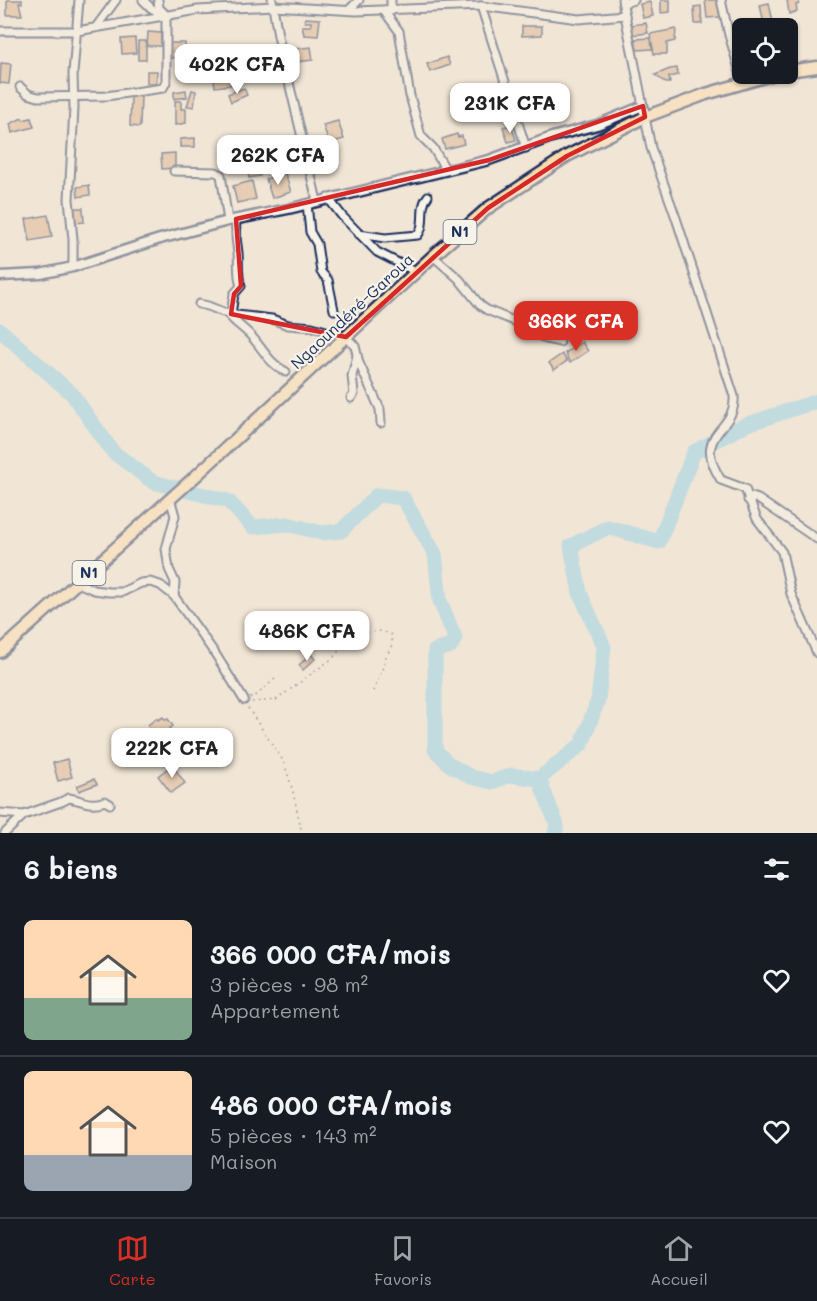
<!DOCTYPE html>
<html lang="fr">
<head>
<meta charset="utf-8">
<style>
	body { margin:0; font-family:Mali,sans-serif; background:#20242c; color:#f1f3f6; height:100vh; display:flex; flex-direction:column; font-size:22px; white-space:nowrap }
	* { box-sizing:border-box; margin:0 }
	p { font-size:20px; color:#9ea1a6 }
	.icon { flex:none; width:33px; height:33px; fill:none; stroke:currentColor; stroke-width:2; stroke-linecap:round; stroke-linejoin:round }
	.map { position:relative; height:833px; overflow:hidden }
	.panel { display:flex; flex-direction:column; background:#171b24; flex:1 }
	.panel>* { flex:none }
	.controls { position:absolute; left:732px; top:18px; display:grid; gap:12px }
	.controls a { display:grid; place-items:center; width:66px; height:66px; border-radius:9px; background:#171b24; box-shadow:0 2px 4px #0004; font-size:30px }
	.price { position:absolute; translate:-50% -51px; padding:0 14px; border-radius:12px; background:#fff; color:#222; font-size:20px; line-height:39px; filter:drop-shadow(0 2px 3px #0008) }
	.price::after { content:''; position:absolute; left:50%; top:36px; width:18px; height:14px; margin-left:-9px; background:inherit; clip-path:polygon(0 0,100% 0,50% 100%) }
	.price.current { background:#d93025; color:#fff }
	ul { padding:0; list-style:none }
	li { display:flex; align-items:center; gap:18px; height:150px; padding:0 24px }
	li+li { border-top:2px solid #363941 }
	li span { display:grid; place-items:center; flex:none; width:168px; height:120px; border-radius:9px; color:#555 }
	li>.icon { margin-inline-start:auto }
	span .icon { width:72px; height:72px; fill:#fffc; stroke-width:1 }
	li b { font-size:26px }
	h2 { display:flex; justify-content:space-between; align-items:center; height:72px; padding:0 24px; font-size:26px }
	.dock { display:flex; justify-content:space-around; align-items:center; height:84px; border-top:2px solid #363941; background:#171b24; font-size:16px; color:#9ea1a6 }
	.dock a { display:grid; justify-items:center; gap:3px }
	.dock .current { color:#d93025 }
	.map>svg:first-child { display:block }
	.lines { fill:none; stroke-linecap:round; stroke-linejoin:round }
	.river { stroke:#8acfec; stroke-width:15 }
	.building { fill:#d9af8a; stroke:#1b2f5e; stroke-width:1.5 }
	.minor-casing { stroke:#1b2f5e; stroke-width:11 }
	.tertiary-casing { stroke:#1b2f5e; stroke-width:13 }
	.trunk-casing { stroke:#1b2f5e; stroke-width:15 }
	.path { stroke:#1b2f5e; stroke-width:1.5; stroke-dasharray:1.5 4.5; stroke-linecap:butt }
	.minor { stroke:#f7f3e8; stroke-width:7 }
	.tertiary { stroke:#f7f3e8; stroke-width:8 }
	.trunk { stroke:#fddcac; stroke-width:10 }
	.marked { fill:none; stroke:#d62828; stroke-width:4.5; stroke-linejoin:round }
	.labels { text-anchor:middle; stroke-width:4.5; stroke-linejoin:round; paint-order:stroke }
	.shield { fill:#f7f3e8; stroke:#5d6a87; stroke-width:1.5 }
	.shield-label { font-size:15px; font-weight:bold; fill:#1b2f5e }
	.street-label { font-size:16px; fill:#1b2f5e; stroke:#f7f3e8 }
</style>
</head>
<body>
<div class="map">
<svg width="817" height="833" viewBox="0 0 817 833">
	<rect width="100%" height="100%" fill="#f1e5d5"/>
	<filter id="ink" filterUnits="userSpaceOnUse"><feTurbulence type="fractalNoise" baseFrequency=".0167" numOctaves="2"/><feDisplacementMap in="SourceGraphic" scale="12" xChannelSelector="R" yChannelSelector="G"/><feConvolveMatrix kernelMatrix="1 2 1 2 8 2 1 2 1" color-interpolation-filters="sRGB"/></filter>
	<g filter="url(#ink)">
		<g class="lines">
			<g class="river">
				<path d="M 0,330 L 72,394 L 113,452 L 153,482 L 228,501 L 253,527 L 287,524 L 322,533 L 341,531 L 377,495 L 403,498 L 435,554 L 440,601 L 455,638 L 451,646 L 435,651 L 435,750 L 450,765 L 471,777 L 492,782 L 511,775 L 539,779"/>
				<path d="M 555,833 L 557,825 L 539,779 L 582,744 L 598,700 L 604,647 L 580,593 L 571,546 L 608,527 L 659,542 L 694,452 L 745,425 L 817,401"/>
			</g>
		</g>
		<g class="building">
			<path d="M 7,0 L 22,0 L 22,3 L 19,3 L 22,15 L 7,15 Z"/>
			<path d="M 661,0 L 670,0 L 670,12 L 661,13 Z"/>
			<path d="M 705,0 L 718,0 L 720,17 L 707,18 Z"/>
			<path d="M 787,0 L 798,0 L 799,4 L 796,5 L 797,11 L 789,14 Z"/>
			<path d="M 650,2 L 653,16 L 643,18 L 640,4 Z"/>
			<path d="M 769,3 L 773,22 L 764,24 L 760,5 Z"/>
			<path d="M 701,6 L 702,24 L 695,24 L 694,7 Z"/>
			<path d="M 305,18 L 320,19 L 318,36 L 304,35 L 302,26 L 311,26 L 311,22 L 305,22 Z"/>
			<path d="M 646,23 L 648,33 L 632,35 L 631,25 Z"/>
			<path d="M 522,26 L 542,26 L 542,35 L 522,36 Z"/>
			<path d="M 676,29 L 675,41 L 667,43 L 667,54 L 654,54 L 650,34 Z"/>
			<path d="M 148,32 L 161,33 L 161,46 L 147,46 Z"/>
			<path d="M 135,38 L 136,53 L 122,54 L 121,39 Z"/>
			<path d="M 651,38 L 652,49 L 637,50 L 635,39 Z"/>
			<rect x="138" y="41" width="8" height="19"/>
			<path d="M 170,43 L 185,43 L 186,57 L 170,58 Z"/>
			<path d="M 311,47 L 313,60 L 296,62 L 294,49 Z"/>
			<path d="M 447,57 L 450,65 L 430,72 L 427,64 Z"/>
			<path d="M 200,61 L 204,78 L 193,80 L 190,63 Z"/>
			<path d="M 1,63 L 11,64 L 9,84 L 0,83 Z"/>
			<path d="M 677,68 L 678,75 L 669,77 L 670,83 L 666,83 L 655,75 L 670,69 Z"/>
			<path d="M 147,71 L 157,71 L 156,84 L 147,83 Z"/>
			<path d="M 229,72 L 231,85 L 215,87 L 213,74 L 219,73 L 219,79 L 223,78 L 222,73 Z"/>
			<path d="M 244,88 L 247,95 L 231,102 L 228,94 Z"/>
			<path d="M 186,90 L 187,97 L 174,99 L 174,92 Z"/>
			<path d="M 192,90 L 196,91 L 194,107 L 187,106 Z"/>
			<path d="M 131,96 L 141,96 L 140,127 L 130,126 Z"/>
			<path d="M 175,101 L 181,101 L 181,109 L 186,109 L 186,123 L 175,125 Z"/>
			<path d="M 22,118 L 23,120 L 31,118 L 34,127 L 12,133 L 10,124 Z"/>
			<path d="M 338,121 L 344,139 L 329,143 L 323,125 Z"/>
			<path d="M 511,125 L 516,140 L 508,142 L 503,127 Z"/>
			<path d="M 457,134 L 458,137 L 462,136 L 464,144 L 445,149 L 442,139 Z"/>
			<path d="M 195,138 L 195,147 L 180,147 L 180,139 Z"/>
			<path d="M 327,152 L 331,171 L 315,174 L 311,156 Z"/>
			<path d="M 175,153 L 175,168 L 162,169 L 161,154 Z"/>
			<path d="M 257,162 L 260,176 L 249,178 L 247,164 Z"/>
			<path d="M 285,173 L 291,192 L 272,198 L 266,179 Z"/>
			<path d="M 252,181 L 256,199 L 237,203 L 233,186 Z"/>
			<path d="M 89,185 L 90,195 L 78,197 L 77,187 Z"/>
			<path d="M 74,208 L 83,208 L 84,222 L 75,223 Z"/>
			<path d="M 48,215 L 52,237 L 30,241 L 26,219 Z"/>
			<path d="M 582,342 L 588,351 L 570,363 L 565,353 Z"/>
			<path d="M 562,354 L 567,361 L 554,370 L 549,363 Z"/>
			<path d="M 311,654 L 315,659 L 303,670 L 299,665 Z"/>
			<path d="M 163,717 L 165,720 L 168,719 L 173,726 L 170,728 L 172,732 L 157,741 L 148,725 L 157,718 L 158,720 Z"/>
			<path d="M 67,759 L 72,777 L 58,781 L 53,763 Z"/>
			<path d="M 172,765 L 185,783 L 171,793 L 158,776 Z"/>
			<path d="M 94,779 L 97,784 L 79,791 L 77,786 Z"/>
		</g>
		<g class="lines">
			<defs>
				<g id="minor">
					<path d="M 143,0 L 151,8 L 160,13"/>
					<path d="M 272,0 L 278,36 L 317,201"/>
					<path d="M 391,0 L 391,11"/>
					<path d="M 622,0 L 643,106"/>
					<path d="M 721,0 L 729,35 L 743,82"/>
					<path d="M 623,3 L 634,0"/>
					<path d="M 481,6 L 526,148"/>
					<path d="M 349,10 L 359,0"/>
					<path d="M 384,11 L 399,31 L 410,96 L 421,136 L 433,148 L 446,170"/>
					<path d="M 96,27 L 116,0"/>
					<path d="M 0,31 L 77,31 L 198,10 L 273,6 L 356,11 L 481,6 L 579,19 L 625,15"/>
					<path d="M 20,87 L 28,94 L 38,97 L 106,96 L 163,88 L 166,82 L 166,15 L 159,8 L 158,0"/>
					<path d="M 645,117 L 651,148 L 676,218 L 734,396 C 737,433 690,431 721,480 L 745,489 L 757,519 L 782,552 L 791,594 L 817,653"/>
					<path d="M 174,171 L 216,172 L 221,175 L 228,221"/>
					<path d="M 328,198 L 342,216 L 377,252 L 416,272"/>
					<path d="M 307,204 L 310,232 L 317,244 L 321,272 L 328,280 L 334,310"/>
					<path d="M 359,234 L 385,238 L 418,235 C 427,223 418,208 428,196"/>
					<path d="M 433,256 L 459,279 L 480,305 L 487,310 L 516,322 L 546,339 L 560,342"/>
					<path d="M 73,267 L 73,239 L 69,199 L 74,108 L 73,74 L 79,0"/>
					<path d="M 199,304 L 208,306 L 228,314 L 272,319 L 288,325 L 312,327 L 346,337 L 355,346 L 359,363 L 380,409 L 381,423"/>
					<path d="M 228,314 C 235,323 245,329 253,338 C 264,351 270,364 286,372"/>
					<path d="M 231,314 L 234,294 L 241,286 C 237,274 239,265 238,253 C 236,241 235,232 236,219"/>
					<path d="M 351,398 L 354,394 L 352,376 L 357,356"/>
					<path d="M 170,498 L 175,516 L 166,549 L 169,569 L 175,582 L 174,596"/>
					<path d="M 748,500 L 752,497 L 758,499 L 817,539"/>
					<path d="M 78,583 L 94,590 L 109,592 L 122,592 L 141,583 L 150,582 L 160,585 L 174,596 L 216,655 L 244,700"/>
					<path d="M 0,813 L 24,815"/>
					<path d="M 5,833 L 24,815 L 61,802 L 69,798 C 82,800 91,807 105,801 L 110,804"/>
				</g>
				<path id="tertiary" d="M 0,276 L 40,274 L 73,267 L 160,239 L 228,221 L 288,209 L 489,160 L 552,137 L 597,125 L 643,106 L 645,117"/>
				<g id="trunk">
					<path d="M 788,71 L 817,67"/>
					<path d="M 0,652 L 198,474 L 433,256 L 488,208 L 567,156 L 645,117 L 706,94 L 775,74"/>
				</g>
			</defs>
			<use href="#minor" class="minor-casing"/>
			<use href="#tertiary" class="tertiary-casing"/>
			<use href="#trunk" class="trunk-casing"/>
			<g class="path">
				<path d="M 250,698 L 257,695 L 278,676"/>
				<path d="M 252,702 L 276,700 L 333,658 L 339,651 L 359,636 L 369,632 L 381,631 L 391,634 C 395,649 386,651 384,663 C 381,674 378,680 373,691"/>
				<path d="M 248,708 L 284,762 L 293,792 L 302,833"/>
			</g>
			<use href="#minor" class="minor"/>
			<use href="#tertiary" class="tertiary"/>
			<use href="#trunk" class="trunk"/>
		</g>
	</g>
	<path d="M0 0H817V833H0ZM 643,106 L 645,117 L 567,156 L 488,208 L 346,337 L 231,314 L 234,294 L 241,286 L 236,219 L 489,160 Z" fill="#f1e5d5" fill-opacity=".55" fill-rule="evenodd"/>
	<path class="marked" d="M 643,106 L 645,117 L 567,156 L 488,208 L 346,337 L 231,314 L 234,294 L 241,286 L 236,219 L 489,160 Z"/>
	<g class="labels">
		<g class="shield">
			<rect x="443.5" y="220" width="33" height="24" rx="4.5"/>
			<rect x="72.5" y="561" width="33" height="24" rx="4.5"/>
		</g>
		<g class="shield-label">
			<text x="460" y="237">N1</text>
			<text x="89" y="578">N1</text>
		</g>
		<g class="street-label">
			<text transform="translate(352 311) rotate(-43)" y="6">Ngaoundéré-Garoua</text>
		</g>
	</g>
</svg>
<div class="controls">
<a><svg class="icon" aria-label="locate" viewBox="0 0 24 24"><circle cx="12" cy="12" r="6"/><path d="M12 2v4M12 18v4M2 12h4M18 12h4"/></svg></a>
</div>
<b class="price" style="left:237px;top:95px">402K CFA</b>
<b class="price" style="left:510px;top:134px">231K CFA</b>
<b class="price" style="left:278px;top:186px">262K CFA</b>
<b class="price current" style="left:576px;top:352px">366K CFA</b>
<b class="price" style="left:307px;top:662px">486K CFA</b>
<b class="price" style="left:172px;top:779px">222K CFA</b>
</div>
<section class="panel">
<h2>6 biens<svg class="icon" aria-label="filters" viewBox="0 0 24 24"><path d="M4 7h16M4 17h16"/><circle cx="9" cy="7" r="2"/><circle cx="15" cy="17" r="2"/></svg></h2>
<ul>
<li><span style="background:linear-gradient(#ffd9b3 65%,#7fa58c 0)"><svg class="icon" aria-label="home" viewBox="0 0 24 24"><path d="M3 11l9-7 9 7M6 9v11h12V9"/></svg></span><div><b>366 000 CFA/mois</b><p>3 pièces · 98 m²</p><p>Appartement</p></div><svg class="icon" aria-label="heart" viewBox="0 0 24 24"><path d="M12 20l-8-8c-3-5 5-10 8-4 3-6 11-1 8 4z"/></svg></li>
<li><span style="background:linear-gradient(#ffd9b3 70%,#9aa5b1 0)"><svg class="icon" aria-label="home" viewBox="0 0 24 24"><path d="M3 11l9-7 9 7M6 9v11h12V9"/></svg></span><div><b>486 000 CFA/mois</b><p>5 pièces · 143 m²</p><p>Maison</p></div><svg class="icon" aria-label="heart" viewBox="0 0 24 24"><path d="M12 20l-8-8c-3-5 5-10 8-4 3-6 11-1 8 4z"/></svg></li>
</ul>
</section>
<nav class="dock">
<a class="current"><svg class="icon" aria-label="map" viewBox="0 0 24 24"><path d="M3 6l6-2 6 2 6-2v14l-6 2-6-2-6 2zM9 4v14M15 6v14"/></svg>Carte</a>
<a><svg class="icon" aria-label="saved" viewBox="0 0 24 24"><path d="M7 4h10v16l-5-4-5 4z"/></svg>Favoris</a>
<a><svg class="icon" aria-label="home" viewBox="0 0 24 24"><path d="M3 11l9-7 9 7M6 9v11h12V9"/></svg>Accueil</a>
</nav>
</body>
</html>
